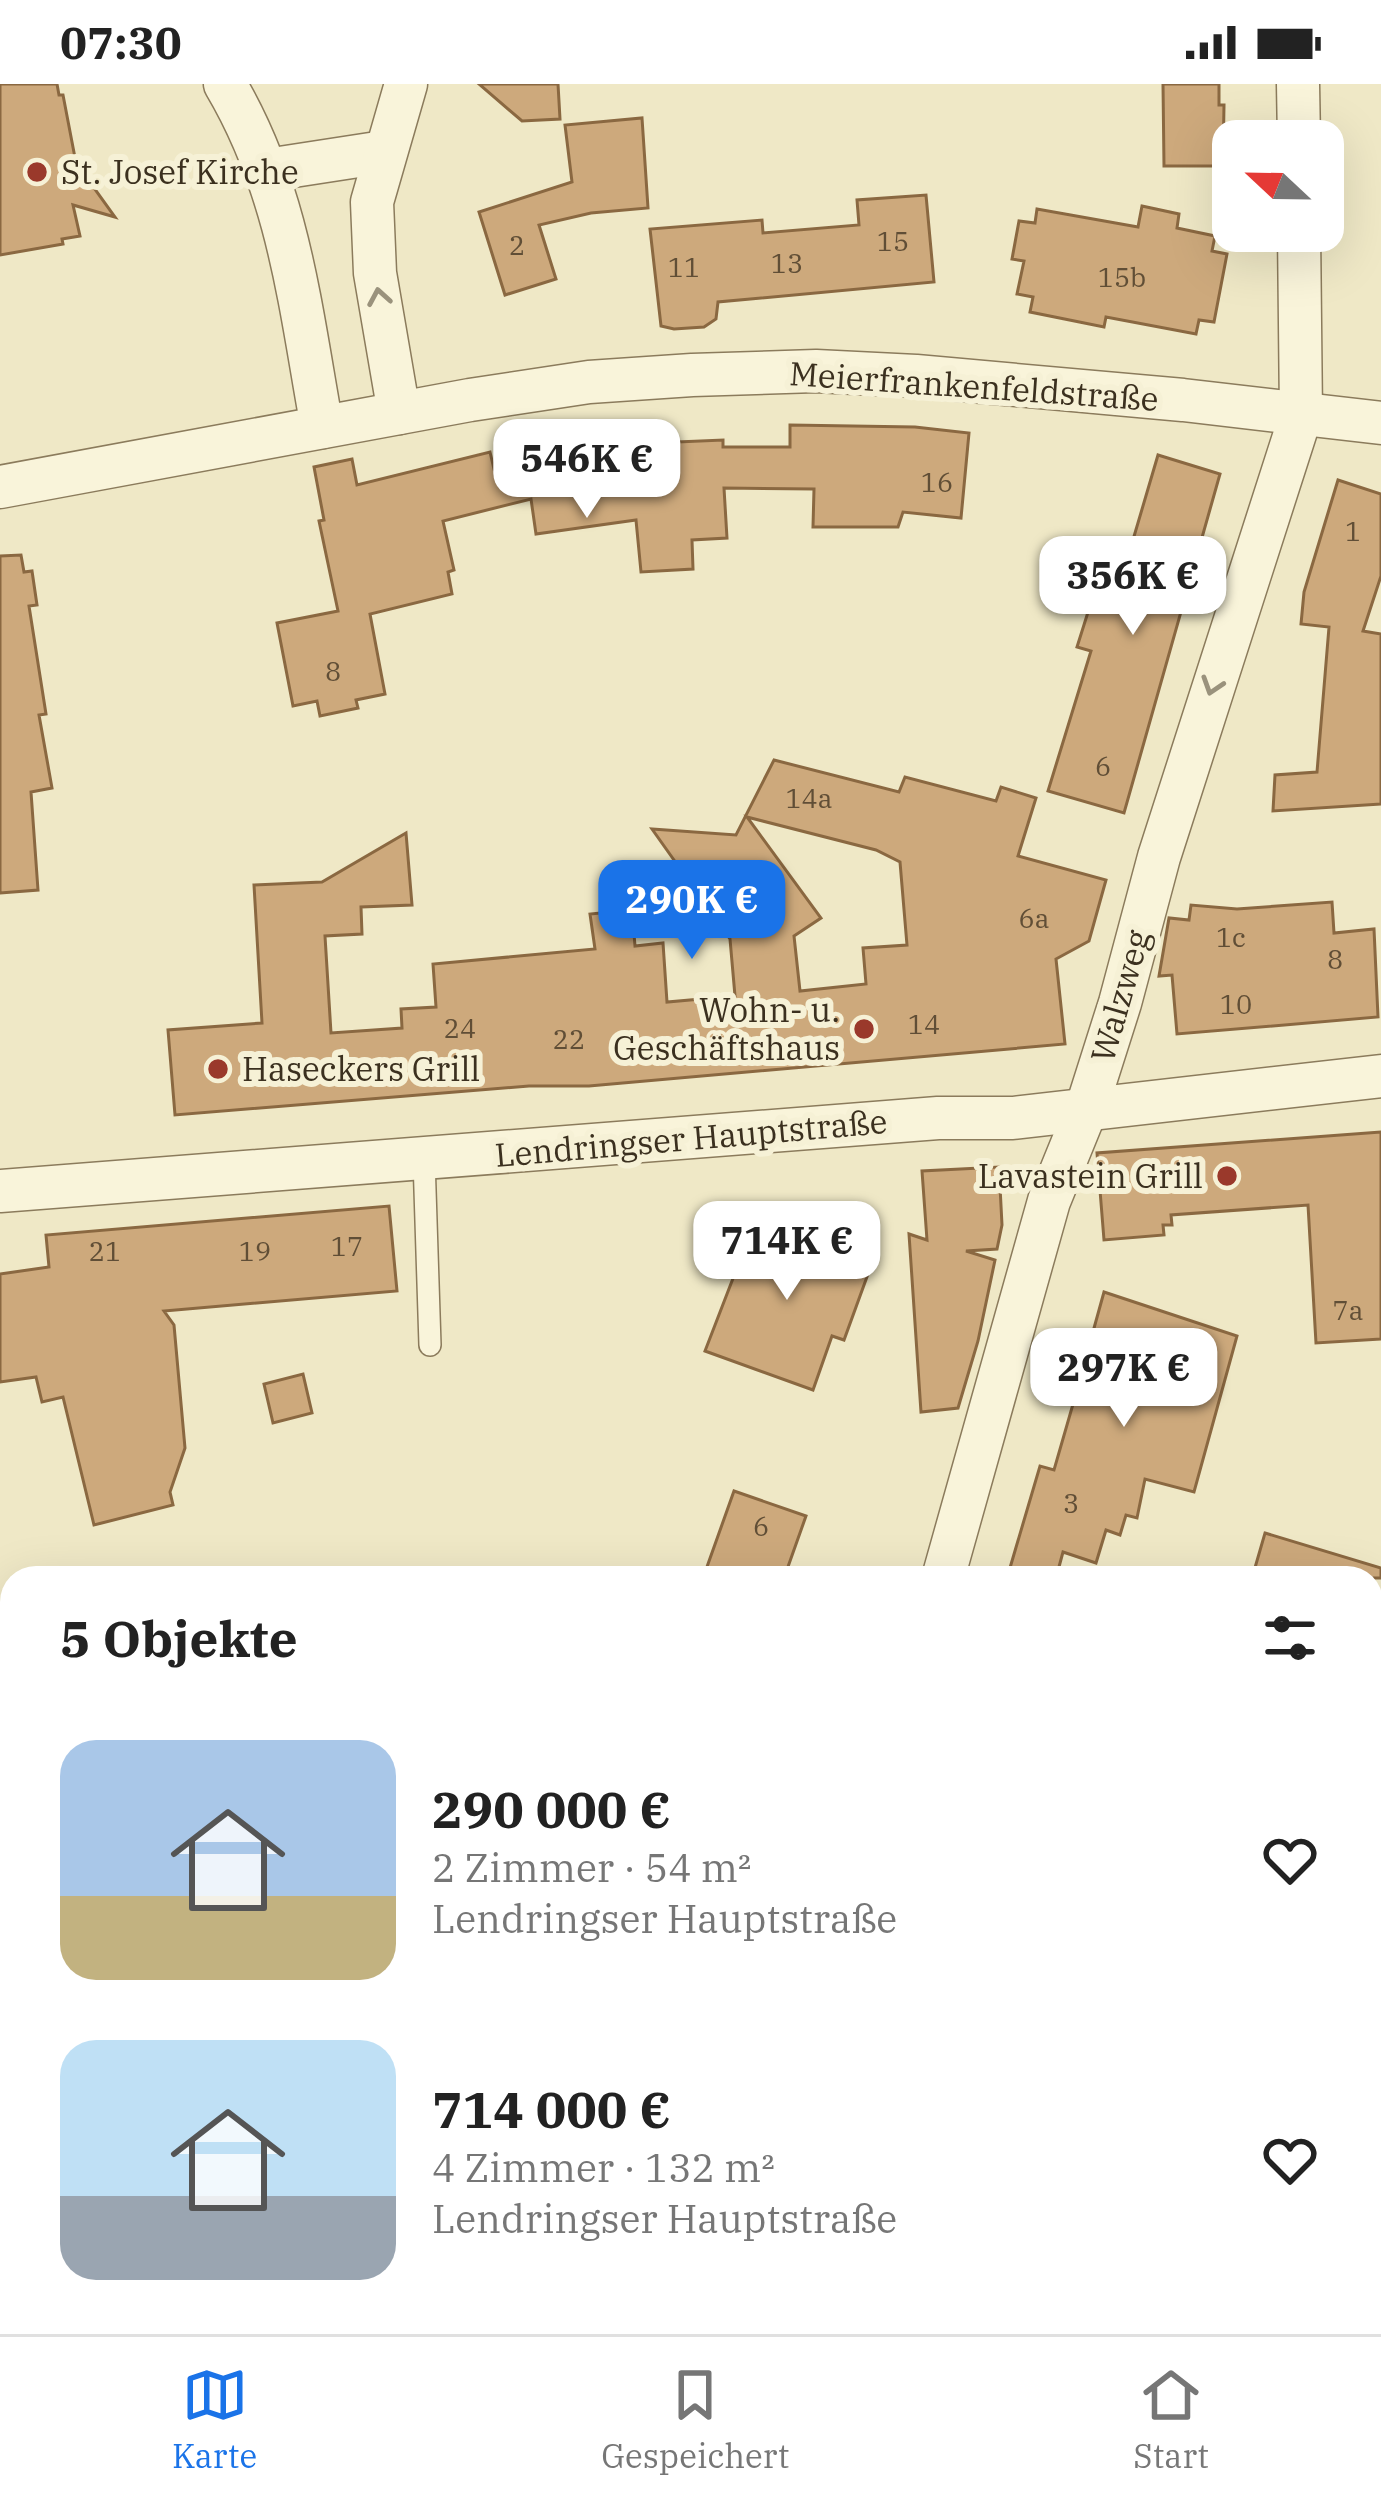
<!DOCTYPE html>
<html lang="de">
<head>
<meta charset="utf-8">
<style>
	body { margin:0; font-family:"IBM Plex Serif",serif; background:#f2f2f2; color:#222; height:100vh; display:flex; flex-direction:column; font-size:45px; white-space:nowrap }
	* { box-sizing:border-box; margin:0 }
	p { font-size:39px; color:#767676 }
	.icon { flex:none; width:66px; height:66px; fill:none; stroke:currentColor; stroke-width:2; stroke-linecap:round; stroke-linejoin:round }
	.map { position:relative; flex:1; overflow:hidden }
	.panel { position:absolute; left:0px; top:1482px; width:1383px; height:768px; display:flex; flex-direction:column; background:#fff; border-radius:36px 36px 0 0; box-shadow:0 12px 48px #0002 }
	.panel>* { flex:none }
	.needle { width:78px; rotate:292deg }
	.controls { position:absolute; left:1212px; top:36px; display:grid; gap:24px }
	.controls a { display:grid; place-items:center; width:132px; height:132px; border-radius:24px; background:#fff; box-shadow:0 12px 48px #0002; font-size:60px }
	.price { position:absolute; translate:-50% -102px; padding:0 27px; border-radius:24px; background:#fff; color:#222; font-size:39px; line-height:78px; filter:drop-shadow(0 3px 6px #0008) }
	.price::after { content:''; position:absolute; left:50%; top:72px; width:36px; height:27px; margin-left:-18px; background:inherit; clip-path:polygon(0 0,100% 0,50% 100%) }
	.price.current { background:#1a73e8; color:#fff }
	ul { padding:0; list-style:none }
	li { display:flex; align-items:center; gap:36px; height:300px; padding:0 60px }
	li span { display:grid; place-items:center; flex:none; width:336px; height:240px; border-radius:36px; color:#555 }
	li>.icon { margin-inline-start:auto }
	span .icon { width:144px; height:144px; fill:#fffc; stroke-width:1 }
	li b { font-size:51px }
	h2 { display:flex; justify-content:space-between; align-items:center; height:144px; padding:0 60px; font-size:51px }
	.status { display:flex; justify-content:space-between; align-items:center; height:84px; padding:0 60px; background:#fff; direction:ltr }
	.status svg { height:33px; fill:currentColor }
	.tab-bar { display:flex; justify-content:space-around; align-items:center; height:168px; border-top:3px solid #e0e0e0; background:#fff; font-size:33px; color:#767676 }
	.tab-bar a { display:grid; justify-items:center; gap:6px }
	.tab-bar .current { color:#1a73e8 }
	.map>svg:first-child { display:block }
	.green { fill:#c0cd9a }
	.water { fill:#a8c2be; stroke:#6e918d; stroke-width:3 }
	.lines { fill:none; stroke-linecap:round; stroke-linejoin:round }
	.stream { stroke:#6e918d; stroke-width:14 }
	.building { fill:#cda97c; stroke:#8a6841; stroke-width:3; fill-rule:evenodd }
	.lane-casing { stroke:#8b7b5c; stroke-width:24 }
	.street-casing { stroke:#8b7b5c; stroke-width:45 }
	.lane { stroke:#f9f4da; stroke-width:21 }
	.street { stroke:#f9f4da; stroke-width:42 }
	.oneway { stroke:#9a927c }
	.poi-dot { fill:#9a392b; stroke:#f6f1d6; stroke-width:4.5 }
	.labels { text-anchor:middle; stroke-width:12; stroke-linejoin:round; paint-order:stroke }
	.number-label { font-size:27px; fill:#604e36 }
	.poi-label { font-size:33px; fill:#3b301f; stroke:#f6f1d6; text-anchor:start }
	.street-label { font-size:33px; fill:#3b301f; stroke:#f6f1d6 }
</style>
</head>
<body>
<div class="status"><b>07:30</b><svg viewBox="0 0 49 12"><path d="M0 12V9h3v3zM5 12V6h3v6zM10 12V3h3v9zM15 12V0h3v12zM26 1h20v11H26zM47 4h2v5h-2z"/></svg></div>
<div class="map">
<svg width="1381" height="2250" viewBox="0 0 1381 2250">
	<rect width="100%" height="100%" fill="#efe8c6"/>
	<path class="green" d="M 1381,2210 L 1381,2250 L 1066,2250 L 1104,2238 L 1371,2238 L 1371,2211 Z"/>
	<path class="water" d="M 1381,2231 L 1381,2250 L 1210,2250 L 1308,2238 L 1371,2238 L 1371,2232 Z"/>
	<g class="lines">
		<g class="stream">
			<path d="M 1371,1986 L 1381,1958"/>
			<path d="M 1191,2250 L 1200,2238"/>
		</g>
	</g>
	<g class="building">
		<path d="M 0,0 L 57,0 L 59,11 L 63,11 L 76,79 L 115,133 L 73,121 L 80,152 L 62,155 L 63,160 L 0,171 Z"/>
		<path d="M 479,0 L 558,0 L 560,35 L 522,37 Z"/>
		<path d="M 1163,0 L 1219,0 L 1219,21 L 1224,21 L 1223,82 L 1164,82 Z"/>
		<path d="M 642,34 L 648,124 L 591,129 L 539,141 L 556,195 L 505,211 L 479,128 L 572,98 L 565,41 Z"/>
		<path d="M 926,111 L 934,198 L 718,218 L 716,235 L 704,243 L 674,245 L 661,242 L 650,145 L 762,136 L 763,149 L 859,141 L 857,116 Z"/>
		<path d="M 1142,122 L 1179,130 L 1177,144 L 1215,152 L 1212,167 L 1227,170 L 1214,238 L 1199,236 L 1196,250 L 1106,233 L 1104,243 L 1030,228 L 1033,213 L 1017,210 L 1024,177 L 1012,175 L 1019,137 L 1035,139 L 1037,125 L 1138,143 Z"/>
		<path d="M 790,341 L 915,343 L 969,349 L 961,434 L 903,428 L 898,443 L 813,443 L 814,405 L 724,404 L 727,454 L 692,456 L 693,485 L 641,488 L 636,436 L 536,450 L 531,415 L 443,437 L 454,486 L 448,488 L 452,510 L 370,530 L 385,610 L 356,616 L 358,624 L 320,632 L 317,617 L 293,622 L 277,539 L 338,527 L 319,437 L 324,436 L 314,383 L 352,375 L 357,401 L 490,368 L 494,385 L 654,366 L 654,359 L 723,356 L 723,363 L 790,363 Z"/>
		<path d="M 1158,371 L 1220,390 L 1124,729 L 1048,707 L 1091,567 L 1077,563 L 1100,490 L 1107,492 L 1115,461 L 1130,466 Z"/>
		<path d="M 1338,396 L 1381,410 L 1381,492 L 1363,547 L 1381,550 L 1381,720 L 1273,727 L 1275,691 L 1317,688 L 1329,543 L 1301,540 L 1304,508 Z"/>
		<path d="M 21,471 L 24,488 L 32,487 L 37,521 L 29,522 L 46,630 L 39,631 L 52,704 L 31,708 L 38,806 L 0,809 L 0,472 Z"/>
		<path d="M 774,676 L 899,708 L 905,693 L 996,717 L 1001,703 L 1036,714 L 1018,772 L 1106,796 L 1089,857 L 1056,875 L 1065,960 L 589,1002 L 529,1002 L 175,1031 L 168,946 L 262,939 L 254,801 L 322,798 L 406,749 L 412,821 L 361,823 L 362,850 L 325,852 L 331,949 L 402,944 L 401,925 L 436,923 L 433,880 L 595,865 L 590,830 L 632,826 L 635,862 L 663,859 L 667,918 L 735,912 L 730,855 L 652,745 L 736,751 ZM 747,733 L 876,766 L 900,778 L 907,861 L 863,864 L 866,900 L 800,907 L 794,852 L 821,834 Z"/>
		<path d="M 1332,818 L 1334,849 L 1374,845 L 1378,933 L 1177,950 L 1172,891 L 1159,892 L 1169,834 L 1189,836 L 1191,821 L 1237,825 Z"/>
		<path d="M 1381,1048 L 1381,1255 L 1316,1259 L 1308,1121 L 1171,1131 L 1172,1141 L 1163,1141 L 1164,1151 L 1104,1156 L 1097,1069 Z"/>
		<path d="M 999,1083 L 1002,1141 L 997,1165 L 966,1167 L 995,1176 L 978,1257 L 958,1324 L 921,1328 L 909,1150 L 927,1156 L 922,1087 Z"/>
		<path d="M 389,1122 L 397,1207 L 164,1227 L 174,1241 L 185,1364 L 170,1408 L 173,1421 L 94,1441 L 63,1313 L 42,1318 L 36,1293 L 0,1298 L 0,1190 L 49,1183 L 46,1151 Z"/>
		<path d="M 759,1127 L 787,1137 L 791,1151 L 872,1179 L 844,1256 L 832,1252 L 813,1306 L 705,1267 Z"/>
		<path d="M 1104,1208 L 1237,1252 L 1194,1408 L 1145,1395 L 1137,1434 L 1126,1431 L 1120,1451 L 1106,1446 L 1096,1479 L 1063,1468 L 1056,1494 L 1007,1494 L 1040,1382 L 1054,1386 L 1080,1296 L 1070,1293 L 1082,1252 L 1091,1255 Z"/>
		<path d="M 303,1290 L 312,1329 L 273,1339 L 264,1300 Z"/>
		<path d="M 734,1407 L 806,1432 L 784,1494 L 703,1494 Z"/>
		<path d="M 1265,1449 L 1381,1484 L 1381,1494 L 1252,1494 Z"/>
	</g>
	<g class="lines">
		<defs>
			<path id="lane" d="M 424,1075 L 430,1261"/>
			<g id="street">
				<path d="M 225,0 C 289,108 300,222 322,343"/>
				<path d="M 1298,0 L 1299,57"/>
				<path d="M 267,86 L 384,68"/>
				<path d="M 399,329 L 375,189 L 372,118 L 406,0"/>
				<path d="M 0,403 L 470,316 L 589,298 L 692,291 L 816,287 L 916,292 L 1183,316 L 1381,339"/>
				<path d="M 0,1107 L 938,1034 L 1013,1034 L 1381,992"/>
				<path d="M 943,1494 L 1049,1117 L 1086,1026 L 1120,919 L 1159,773 L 1301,331 L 1299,147"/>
				<path d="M 0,1977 L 12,2010"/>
				<path d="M 0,2246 L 22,2238"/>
				<path d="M 715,2250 L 723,2238"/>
			</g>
		</defs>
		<use href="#lane" class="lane-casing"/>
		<use href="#street" class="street-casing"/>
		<use href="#lane" class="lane"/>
		<use href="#street" class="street"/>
	</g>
	<defs><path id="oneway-chevron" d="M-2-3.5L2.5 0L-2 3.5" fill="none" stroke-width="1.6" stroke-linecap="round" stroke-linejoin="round" transform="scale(3)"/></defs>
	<g class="oneway">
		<use href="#oneway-chevron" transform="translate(379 213) rotate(-100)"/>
		<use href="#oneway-chevron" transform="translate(1212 602) rotate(108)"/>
	</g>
	<g class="poi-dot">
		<circle cx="37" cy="88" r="12"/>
		<circle cx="864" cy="945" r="12"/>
		<circle cx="218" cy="985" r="12"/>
		<circle cx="1227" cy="1092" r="12"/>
	</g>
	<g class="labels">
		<g class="number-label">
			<text x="893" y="167">15</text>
			<text x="517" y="171">2</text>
			<text x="787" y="189">13</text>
			<text x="684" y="193">11</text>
			<text x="1122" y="203">15b</text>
			<text x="937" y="408">16</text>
			<text x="1353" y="457">1</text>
			<text x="333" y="597">8</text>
			<text x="1103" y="692">6</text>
			<text x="809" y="724">14a</text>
			<text x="1034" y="844">6a</text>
			<text x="1231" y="863">1c</text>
			<text x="1335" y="885">8</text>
			<text x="1236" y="930">10</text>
			<text x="924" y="950">14</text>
			<text x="460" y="954">24</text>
			<text x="569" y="965">22</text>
			<text x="347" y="1172">17</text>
			<text x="105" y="1177">21</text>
			<text x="255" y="1177">19</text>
			<text x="1348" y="1236">7a</text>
			<text x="1071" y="1429">3</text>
			<text x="761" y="1452">6</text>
		</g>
		<g class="poi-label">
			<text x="61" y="100">St. Josef Kirche</text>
			<text x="840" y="938" text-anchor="end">Wohn- u.<tspan x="840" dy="38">Geschäftshaus</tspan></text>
			<text x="242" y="997">Haseckers Grill</text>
			<text x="1203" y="1104" text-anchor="end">Lavastein Grill</text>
		</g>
		<g class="street-label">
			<text transform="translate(974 302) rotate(4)" y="12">Meierfrankenfeldstraße</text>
			<text transform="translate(1120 912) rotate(-74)" y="12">Walzweg</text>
			<text transform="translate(691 1054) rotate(-5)" y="12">Lendringser Hauptstraße</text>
		</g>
	</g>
</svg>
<div class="controls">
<a><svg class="needle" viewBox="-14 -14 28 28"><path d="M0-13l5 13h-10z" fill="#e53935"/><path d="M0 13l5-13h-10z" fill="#767676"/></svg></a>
</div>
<b class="price" style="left:587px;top:437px">546K €</b>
<b class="price" style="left:1133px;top:554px">356K €</b>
<b class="price current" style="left:692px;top:878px">290K €</b>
<b class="price" style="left:787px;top:1219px">714K €</b>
<b class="price" style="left:1124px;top:1346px">297K €</b>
<section class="panel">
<h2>5 Objekte<svg class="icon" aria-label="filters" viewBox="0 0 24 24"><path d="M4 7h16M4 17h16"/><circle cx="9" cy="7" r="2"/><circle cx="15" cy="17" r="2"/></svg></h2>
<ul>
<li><span style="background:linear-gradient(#a9c7e8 65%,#c2b280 0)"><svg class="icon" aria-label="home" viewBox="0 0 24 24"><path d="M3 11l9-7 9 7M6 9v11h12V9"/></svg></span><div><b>290 000 €</b><p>2 Zimmer · 54 m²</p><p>Lendringser Hauptstraße</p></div><svg class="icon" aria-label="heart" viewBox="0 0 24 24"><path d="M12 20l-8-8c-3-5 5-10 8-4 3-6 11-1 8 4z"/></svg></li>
<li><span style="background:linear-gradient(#bfe0f5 65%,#9aa5b1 0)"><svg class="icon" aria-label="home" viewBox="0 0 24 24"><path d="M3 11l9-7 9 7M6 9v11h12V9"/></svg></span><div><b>714 000 €</b><p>4 Zimmer · 132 m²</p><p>Lendringser Hauptstraße</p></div><svg class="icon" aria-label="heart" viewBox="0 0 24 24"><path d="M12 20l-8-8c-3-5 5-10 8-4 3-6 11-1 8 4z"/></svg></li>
</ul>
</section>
</div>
<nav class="tab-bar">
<a class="current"><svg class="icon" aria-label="map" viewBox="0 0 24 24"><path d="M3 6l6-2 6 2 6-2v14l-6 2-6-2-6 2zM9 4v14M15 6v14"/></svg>Karte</a>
<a><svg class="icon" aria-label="saved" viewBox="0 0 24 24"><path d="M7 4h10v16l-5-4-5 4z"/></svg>Gespeichert</a>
<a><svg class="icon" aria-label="home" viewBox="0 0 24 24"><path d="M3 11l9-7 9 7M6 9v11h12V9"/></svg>Start</a>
</nav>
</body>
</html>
